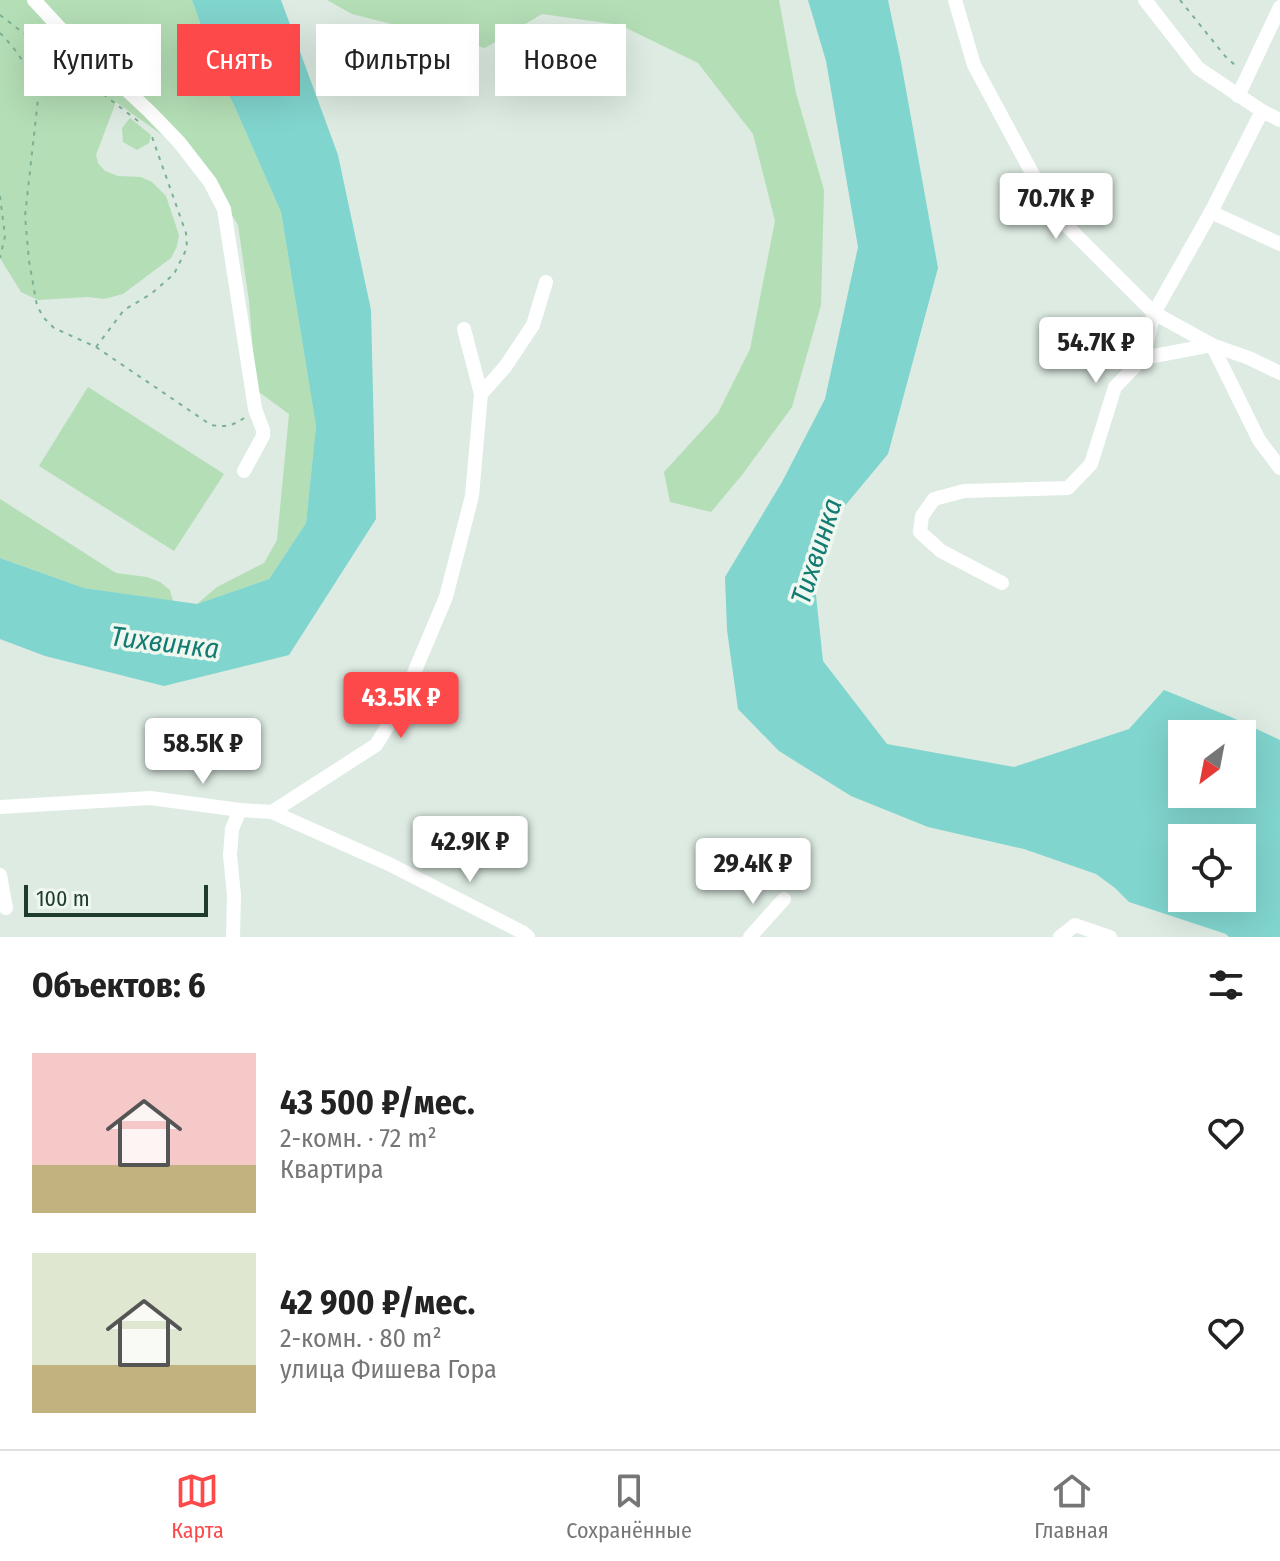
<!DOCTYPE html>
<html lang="ru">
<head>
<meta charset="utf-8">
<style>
	body { margin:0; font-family:"Fira Sans Condensed",sans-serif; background:#f6f6f6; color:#222; height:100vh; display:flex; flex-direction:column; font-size:30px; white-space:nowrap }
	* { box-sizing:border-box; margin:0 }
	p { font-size:26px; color:#767676 }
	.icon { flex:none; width:44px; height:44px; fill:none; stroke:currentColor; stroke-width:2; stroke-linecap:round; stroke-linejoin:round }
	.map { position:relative; height:937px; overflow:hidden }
	.details { display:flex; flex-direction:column; background:#fff; flex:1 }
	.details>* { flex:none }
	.guide { position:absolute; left:24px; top:24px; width:800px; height:72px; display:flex; gap:16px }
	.needle { width:52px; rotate:212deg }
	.buttons { position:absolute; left:1168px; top:720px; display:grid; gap:16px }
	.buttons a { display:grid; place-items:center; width:88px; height:88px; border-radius:0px; background:#fff; box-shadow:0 8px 32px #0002; font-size:40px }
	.scale { position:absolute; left:24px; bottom:20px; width:184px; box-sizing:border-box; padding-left:8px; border:4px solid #1e3b2c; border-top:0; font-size:22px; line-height:28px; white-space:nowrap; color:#1e3b2c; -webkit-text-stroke:6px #eef7f0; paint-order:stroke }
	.price { position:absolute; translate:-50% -68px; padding:0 18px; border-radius:8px; background:#fff; color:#222; font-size:26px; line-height:52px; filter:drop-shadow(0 2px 4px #0008) }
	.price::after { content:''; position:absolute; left:50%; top:48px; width:24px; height:18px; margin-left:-12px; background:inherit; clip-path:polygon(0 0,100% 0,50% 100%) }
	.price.on { background:#fd4949; color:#fff }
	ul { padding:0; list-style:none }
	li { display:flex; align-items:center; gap:24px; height:200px; padding:0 32px }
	li span { display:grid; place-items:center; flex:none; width:224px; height:160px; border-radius:0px; color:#555 }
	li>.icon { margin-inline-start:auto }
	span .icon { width:96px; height:96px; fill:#fffc; stroke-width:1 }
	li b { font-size:34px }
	h2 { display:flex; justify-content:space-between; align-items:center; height:96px; padding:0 32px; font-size:34px }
	.chip { padding:0 28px; border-radius:0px; background:#fff; box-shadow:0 8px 32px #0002; font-size:28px; line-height:72px }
	.chip.on { background:#fd4949; color:#fff }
	.tab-bar { display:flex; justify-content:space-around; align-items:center; height:112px; border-top:2px solid #e0e0e0; background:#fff; font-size:22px; color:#767676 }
	.tab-bar a { display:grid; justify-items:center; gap:4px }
	.tab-bar .on { color:#fd4949 }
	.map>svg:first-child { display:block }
	.green { fill:#b4deb5 }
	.water { fill:#80d5ce; fill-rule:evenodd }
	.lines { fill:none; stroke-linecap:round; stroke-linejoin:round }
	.path { stroke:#7bb193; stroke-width:2; stroke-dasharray:4 6; stroke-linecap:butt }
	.minor { stroke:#fff; stroke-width:14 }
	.labels { text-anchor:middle; stroke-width:7; stroke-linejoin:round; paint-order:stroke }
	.water-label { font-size:28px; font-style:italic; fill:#147b73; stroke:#eef7f0 }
</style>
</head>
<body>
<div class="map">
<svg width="1280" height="937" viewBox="0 0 1280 937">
	<rect width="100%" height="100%" fill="#ddebe2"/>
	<g class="green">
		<path d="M 0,0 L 192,0 L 219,77 L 233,103 L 281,212 L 316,426 L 306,523 L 269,579 L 197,604 L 217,587 L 264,563 L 277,540 L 289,414 L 256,390 L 249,301 L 238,225 L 216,189 L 186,152 L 116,102 L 96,155 L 98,163 L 105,171 L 118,176 L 141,177 L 152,182 L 166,196 L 179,235 L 177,246 L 171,258 L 123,294 L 104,299 L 88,297 L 38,300 L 21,292 L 0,258 Z"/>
		<path d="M 327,0 L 779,0 L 796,93 L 824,190 L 821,305 L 792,407 L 742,475 L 711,512 L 670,502 L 664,472 L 718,413 L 750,349 L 775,221 L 753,134 L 698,63 L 620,25 L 542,14 L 485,48 L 352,14 Z"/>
		<path d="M 130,118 L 151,135 L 149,143 L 137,150 L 123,142 L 122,128 Z"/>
		<path d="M 88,387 L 224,474 L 174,551 L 39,466 Z"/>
		<path d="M 0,499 L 116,573 L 147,577 L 160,582 L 170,590 L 173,601 L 84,588 L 0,558 Z"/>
	</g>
	<g class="water">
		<path d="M 192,0 L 281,0 L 338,155 L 371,310 L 376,519 L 289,655 L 164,686 L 45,656 L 0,639 L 0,558 L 84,588 L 197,604 L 269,579 L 306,523 L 316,426 L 281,212 L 233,103 L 219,77 Z"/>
		<path d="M 808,0 L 888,0 L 901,62 L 938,268 L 888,454 L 829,525 L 814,577 L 823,661 L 887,744 L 1014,767 L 1129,729 L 1164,690 L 1231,717 L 1280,740 L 1280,937 L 1229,937 L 1226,934 L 1129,902 L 1115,888 L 1096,874 L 1024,849 L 928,827 L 851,796 L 779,751 L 738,709 L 727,630 L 725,577 L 782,482 L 825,399 L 858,247 L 826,61 ZM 1182,734 L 1242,734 L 1242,794 L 1182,794 ZM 1182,838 L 1242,838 L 1242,898 L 1182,898 Z"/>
	</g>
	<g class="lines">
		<g class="path">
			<path d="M 1180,0 L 1225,56 L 1236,66"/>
			<path d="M 0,15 L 142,124"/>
			<path d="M 0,33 C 18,51 33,73 38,99 L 25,216 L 29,261 L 37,306 L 44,318 L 54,328 L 96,347 L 211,425 C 225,427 233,426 244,418"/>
			<path d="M 0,196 L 5,236 L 0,258"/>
			<path d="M 96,347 L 124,310 L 151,294 L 174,274 L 187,248 L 186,233 L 151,134"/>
		</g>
		<g class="minor">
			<path d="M 34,0 L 58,26 L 149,111 L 179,142 L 210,182 L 224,209 L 255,409 L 263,430 L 263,436 L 244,471"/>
			<path d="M 955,0 L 974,65 L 1053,212 L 1154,313 L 1212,345 L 1249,358 L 1280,373"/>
			<path d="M 1145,0 L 1198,68 L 1262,111 L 1280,120"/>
			<path d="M 1238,96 L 1280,7"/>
			<path d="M 1211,212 L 1280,244"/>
			<path d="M 464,329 L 481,394"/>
			<path d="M 1143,358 L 1212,345 L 1259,440 L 1280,468"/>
			<path d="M 1002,583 L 941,551 L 920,532 L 922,516 L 934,499 L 964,491 L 1068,488 L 1091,464 L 1115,387 L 1143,358 L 1154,313 L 1211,212 L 1262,111"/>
			<path d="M 0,807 L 150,798 L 240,810 L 272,812 L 389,864 L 522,932 L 528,937"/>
			<path d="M 272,812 L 376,745 L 400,706 L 446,597 L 472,496 L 481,394 L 505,367 L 533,325 L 546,282"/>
			<path d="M 0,875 L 6,908"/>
			<path d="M 233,937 L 234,895 L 230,855 L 232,829 L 240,810"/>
			<path d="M 750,937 L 784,899"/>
			<path d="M 1060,937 L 1075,925 L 1110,937"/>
		</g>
	</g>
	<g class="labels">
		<g class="water-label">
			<text transform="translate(816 551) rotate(-72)" y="10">Тихвинка</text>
			<text transform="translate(165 642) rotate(7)" y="10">Тихвинка</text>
		</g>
	</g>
</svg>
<div class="buttons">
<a><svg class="needle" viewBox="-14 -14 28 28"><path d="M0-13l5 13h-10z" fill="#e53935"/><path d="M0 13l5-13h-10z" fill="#767676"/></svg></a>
<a><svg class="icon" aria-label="locate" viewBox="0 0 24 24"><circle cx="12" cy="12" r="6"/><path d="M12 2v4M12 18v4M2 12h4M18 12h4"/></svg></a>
</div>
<div class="scale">100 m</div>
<b class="price" style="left:1056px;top:241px">70.7K ₽</b>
<b class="price" style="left:1096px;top:385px">54.7K ₽</b>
<b class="price on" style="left:401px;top:740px">43.5K ₽</b>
<b class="price" style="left:203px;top:786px">58.5K ₽</b>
<b class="price" style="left:470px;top:884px">42.9K ₽</b>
<b class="price" style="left:753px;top:906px">29.4K ₽</b>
<div class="guide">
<a class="chip">Купить</a>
<a class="chip on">Снять</a>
<a class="chip">Фильтры</a>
<a class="chip">Новое</a>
</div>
</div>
<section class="details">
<h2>Объектов: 6<svg class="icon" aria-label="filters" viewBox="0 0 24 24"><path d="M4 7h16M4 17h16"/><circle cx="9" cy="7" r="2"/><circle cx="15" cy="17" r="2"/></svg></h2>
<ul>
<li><span style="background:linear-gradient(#f6c9c9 70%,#c2b280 0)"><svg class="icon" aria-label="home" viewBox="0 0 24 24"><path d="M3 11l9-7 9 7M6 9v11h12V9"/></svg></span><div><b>43 500 ₽/мес.</b><p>2-комн. · 72 m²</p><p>Квартира</p></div><svg class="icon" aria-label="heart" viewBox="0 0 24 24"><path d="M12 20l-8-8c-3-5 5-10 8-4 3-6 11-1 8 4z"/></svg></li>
<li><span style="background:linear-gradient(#dfe7d0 70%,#c2b280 0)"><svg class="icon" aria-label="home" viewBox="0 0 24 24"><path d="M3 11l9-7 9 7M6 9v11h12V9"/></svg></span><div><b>42 900 ₽/мес.</b><p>2-комн. · 80 m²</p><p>улица Фишева Гора</p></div><svg class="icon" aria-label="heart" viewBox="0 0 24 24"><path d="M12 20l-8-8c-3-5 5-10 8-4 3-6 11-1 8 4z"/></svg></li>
</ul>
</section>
<nav class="tab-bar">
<a class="on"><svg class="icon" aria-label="map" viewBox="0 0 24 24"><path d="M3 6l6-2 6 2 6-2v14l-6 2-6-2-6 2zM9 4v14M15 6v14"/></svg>Карта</a>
<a><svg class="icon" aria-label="saved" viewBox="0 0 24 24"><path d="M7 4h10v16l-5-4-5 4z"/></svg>Сохранённые</a>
<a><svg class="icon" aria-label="home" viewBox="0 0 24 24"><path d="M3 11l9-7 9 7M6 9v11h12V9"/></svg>Главная</a>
</nav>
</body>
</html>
